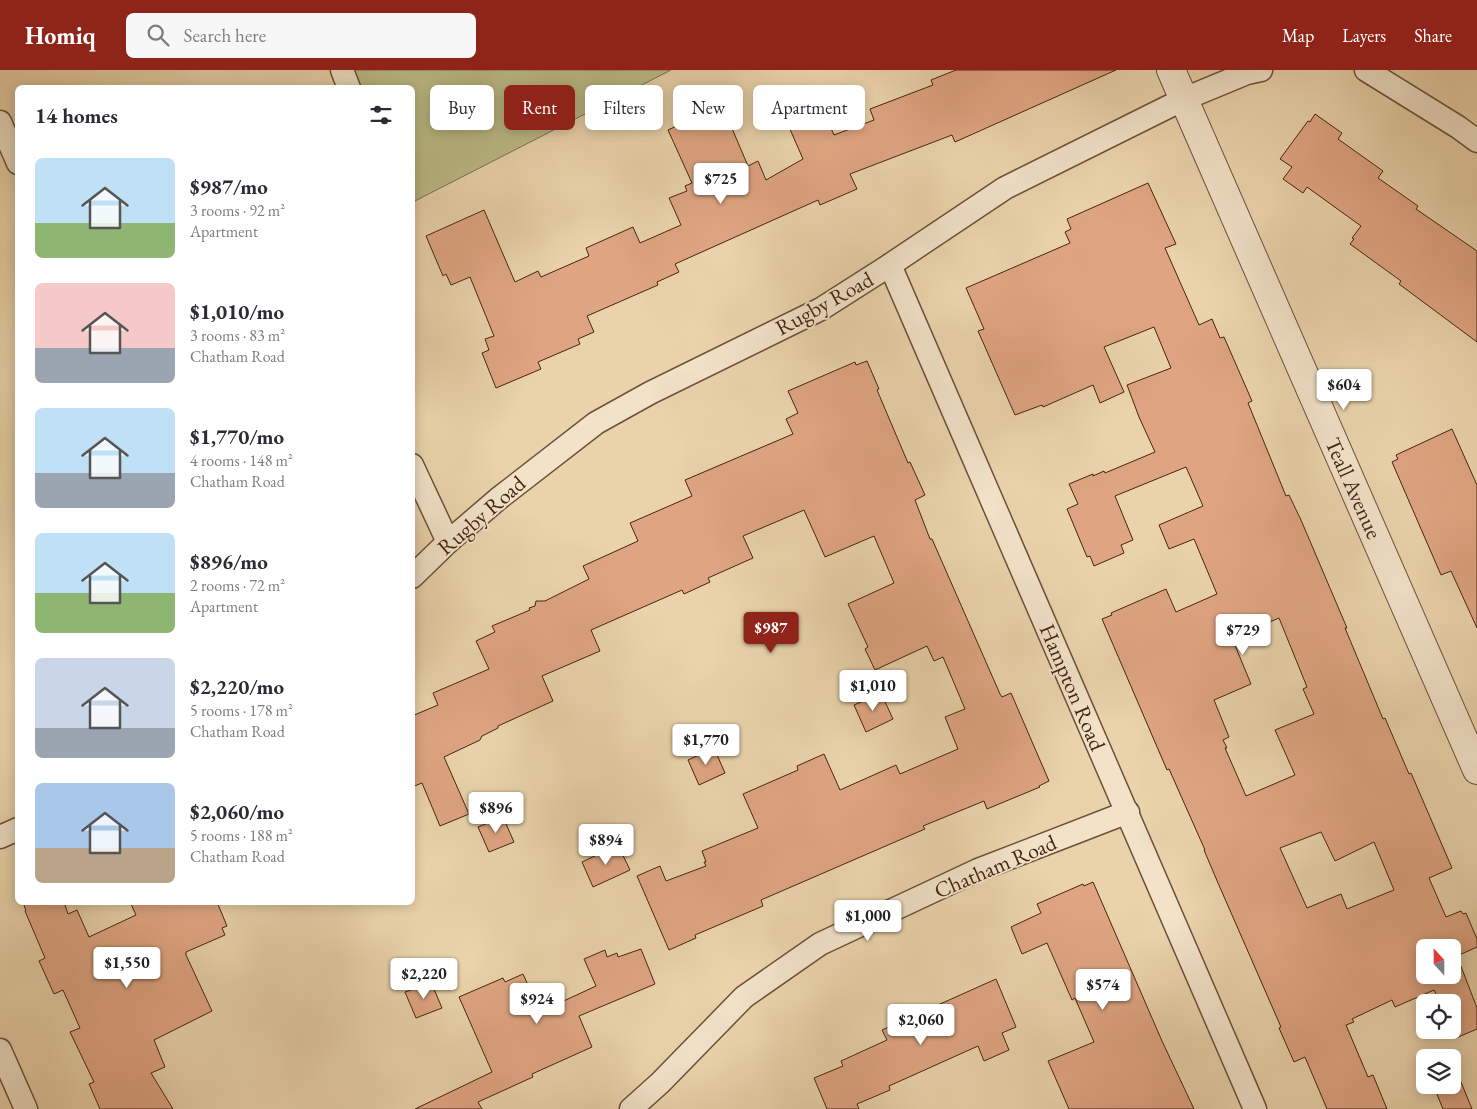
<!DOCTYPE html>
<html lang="en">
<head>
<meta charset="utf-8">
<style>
	body { margin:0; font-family:"EB Garamond",serif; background:#f7f7f7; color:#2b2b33; height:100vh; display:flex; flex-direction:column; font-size:19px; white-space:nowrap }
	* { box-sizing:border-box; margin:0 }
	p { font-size:16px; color:#7c7c81 }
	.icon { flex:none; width:28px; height:28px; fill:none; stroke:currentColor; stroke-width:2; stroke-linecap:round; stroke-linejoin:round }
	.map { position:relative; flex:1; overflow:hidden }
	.side { position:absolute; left:15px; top:15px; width:400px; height:820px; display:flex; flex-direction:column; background:#fff; border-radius:8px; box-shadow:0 2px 12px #0003 }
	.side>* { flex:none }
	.guide { position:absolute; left:430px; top:15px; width:475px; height:45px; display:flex; gap:10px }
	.needle { width:32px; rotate:339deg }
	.fabs { position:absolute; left:1416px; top:869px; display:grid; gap:10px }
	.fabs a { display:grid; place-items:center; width:45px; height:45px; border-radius:8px; background:#fff; box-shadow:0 2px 12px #0003; font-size:25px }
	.price { position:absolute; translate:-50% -42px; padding:0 11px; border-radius:5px; background:#fff; color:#222; font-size:16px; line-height:32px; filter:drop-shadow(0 1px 2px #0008) }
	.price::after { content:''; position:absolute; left:50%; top:30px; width:15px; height:11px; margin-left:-8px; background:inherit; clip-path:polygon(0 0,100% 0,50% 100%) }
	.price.on { background:#8f2418; color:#fff }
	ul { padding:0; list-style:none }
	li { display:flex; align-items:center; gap:15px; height:125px; padding:0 20px }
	li span { display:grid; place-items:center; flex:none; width:140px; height:100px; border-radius:8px; color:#555 }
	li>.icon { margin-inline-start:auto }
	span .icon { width:60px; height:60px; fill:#fffc; stroke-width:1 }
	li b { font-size:21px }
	h2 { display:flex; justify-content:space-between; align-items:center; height:60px; padding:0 20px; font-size:21px }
	.chip { padding:0 18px; border-radius:8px; background:#fff; box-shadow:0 2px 12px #0003; font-size:18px; line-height:45px }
	.chip.on { background:#8f2418; color:#fff }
	header { display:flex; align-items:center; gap:30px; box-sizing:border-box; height:70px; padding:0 25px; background:#8f2418; color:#fff }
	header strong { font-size:24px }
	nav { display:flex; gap:28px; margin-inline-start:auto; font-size:18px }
	.search { width:350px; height:45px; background:#f7f7f7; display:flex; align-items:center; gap:12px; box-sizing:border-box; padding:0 18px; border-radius:8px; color:#7c7c81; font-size:19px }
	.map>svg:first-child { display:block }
	.green { fill:#bbbb86; stroke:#80704c }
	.building { fill:#dfa582; stroke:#452512; fill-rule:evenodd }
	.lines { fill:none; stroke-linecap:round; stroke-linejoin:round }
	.minor-casing { stroke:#6e5038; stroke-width:25 }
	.tertiary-casing { stroke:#6e5038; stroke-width:30 }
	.minor { stroke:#f1e2c8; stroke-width:22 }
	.tertiary { stroke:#f1e2c8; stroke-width:28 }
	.labels { text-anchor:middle; stroke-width:4; stroke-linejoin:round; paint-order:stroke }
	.street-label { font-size:22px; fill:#452512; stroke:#f1e2c8 }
</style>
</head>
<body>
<header>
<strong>Homiq</strong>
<div class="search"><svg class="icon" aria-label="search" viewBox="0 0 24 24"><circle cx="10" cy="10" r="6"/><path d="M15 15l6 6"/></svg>Search here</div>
<nav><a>Map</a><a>Layers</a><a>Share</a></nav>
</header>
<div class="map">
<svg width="1477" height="1039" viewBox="0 0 1477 1039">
	<rect width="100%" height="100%" fill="#ead3ab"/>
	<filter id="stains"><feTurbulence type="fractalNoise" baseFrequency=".004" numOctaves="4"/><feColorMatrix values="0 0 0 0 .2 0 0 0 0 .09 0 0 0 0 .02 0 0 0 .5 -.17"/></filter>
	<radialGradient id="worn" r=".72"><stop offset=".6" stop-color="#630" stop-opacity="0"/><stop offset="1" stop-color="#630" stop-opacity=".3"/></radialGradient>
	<path class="green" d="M 342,0 L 671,0 L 413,132 L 412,18 L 349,17 Z"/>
	<g class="building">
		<path d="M 956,0 L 1116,0 L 955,72 L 952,65 L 850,104 L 857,119 L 820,135 L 818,130 L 675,194 L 679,202 L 657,212 L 658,215 L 587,246 L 594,262 L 578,269 L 580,274 L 538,292 L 541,299 L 496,318 L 482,283 L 489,280 L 485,269 L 494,266 L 470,207 L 451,215 L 446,204 L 443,206 L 426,166 L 484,140 L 515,212 L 538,201 L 541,207 L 589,186 L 586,178 L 633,157 L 640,173 L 681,155 L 669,128 L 687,121 L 685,116 L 692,113 L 668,60 L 722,35 L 748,96 L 758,91 L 766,110 L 803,89 L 789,57 L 792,56 L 782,33 L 813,19 L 834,65 L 874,50 L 870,39 L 933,15 L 931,10 Z"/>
		<path d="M 1315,44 L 1342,63 L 1338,69 L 1383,101 L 1378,108 L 1418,136 L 1416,139 L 1477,181 L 1477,272 L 1399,214 L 1401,211 L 1350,174 L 1354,169 L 1352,168 L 1361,156 L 1307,117 L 1303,123 L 1283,109 L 1292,97 L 1280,89 L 1308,51 L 1310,52 Z"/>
		<path d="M 1148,113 L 1176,174 L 1165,178 L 1199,255 L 1212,249 L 1220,268 L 1224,267 L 1252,331 L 1248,333 L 1286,426 L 1289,425 L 1301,450 L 1347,558 L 1345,558 L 1383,649 L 1385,648 L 1409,704 L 1411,703 L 1452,798 L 1429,808 L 1446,847 L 1461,841 L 1463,844 L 1466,843 L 1477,869 L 1477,877 L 1457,886 L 1477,938 L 1477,959 L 1456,968 L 1452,960 L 1452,932 L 1440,932 L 1434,920 L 1395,937 L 1392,930 L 1352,949 L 1354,952 L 1346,955 L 1368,1007 L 1373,1005 L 1387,1039 L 1327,1039 L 1305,987 L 1294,992 L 1279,958 L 1281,957 L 1218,813 L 1204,780 L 1205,780 L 1169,699 L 1167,700 L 1102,549 L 1112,545 L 1111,543 L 1166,519 L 1176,542 L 1217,524 L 1194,469 L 1169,479 L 1159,455 L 1203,436 L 1186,397 L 1115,426 L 1133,470 L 1121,475 L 1124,483 L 1094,496 L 1090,486 L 1087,487 L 1067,439 L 1078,434 L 1069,414 L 1093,404 L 1093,406 L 1104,401 L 1105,403 L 1155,382 L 1139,347 L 1127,315 L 1171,298 L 1154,257 L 1104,277 L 1124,322 L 1100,333 L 1093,315 L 1043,337 L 1042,335 L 1015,345 L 978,261 L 984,259 L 966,218 L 1070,173 L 1065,162 L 1071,159 L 1067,149 ZM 1279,548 L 1307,617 L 1303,619 L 1314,644 L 1275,660 L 1295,705 L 1246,726 L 1225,678 L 1227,678 L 1223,670 L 1229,667 L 1214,630 L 1251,614 L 1232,568 ZM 1321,762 L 1335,791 L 1374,772 L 1394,820 L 1347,839 L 1341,824 L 1307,838 L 1280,778 ZM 1425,878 L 1452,878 L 1452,905 L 1425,905 Z"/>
		<path d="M 867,291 L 879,319 L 877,320 L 908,393 L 910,392 L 925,425 L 915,430 L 930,469 L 932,469 L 1000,624 L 1002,627 L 1011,623 L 1049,711 L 1039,716 L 1040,717 L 987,739 L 984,731 L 923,756 L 925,759 L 761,830 L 763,836 L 695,865 L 696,868 L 669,880 L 637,806 L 660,796 L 666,811 L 706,796 L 704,792 L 706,792 L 702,781 L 758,758 L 743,724 L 798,700 L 797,696 L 824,684 L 840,720 L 896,695 L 900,704 L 958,679 L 945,647 L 965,639 L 943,587 L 934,591 L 927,576 L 875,600 L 865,579 L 868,577 L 848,534 L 894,513 L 874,466 L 825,487 L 804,440 L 743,466 L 753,488 L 708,508 L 710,512 L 684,524 L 682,520 L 591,560 L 600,581 L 542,606 L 553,631 L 498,656 L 498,658 L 482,666 L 480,670 L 444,687 L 469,744 L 440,756 L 422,713 L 412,717 L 412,646 L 438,635 L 433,623 L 489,599 L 476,571 L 495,562 L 492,556 L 530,540 L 529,538 L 535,536 L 536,531 L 545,531 L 589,509 L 583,496 L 638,471 L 630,453 L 692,426 L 685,410 L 793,364 L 786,349 L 798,343 L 788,321 L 855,292 L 856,295 Z"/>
		<path d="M 1452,359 L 1477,415 L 1477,558 L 1451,501 L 1441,505 L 1392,392 L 1398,389 L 1396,385 Z"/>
		<path d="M 881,623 L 893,649 L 866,662 L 854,635 Z"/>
		<path d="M 714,678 L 725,703 L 699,715 L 688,690 Z"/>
		<path d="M 503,747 L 514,772 L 489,782 L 478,757 Z"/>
		<path d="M 618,775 L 630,800 L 593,817 L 582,792 Z"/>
		<path d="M 1093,812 L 1162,971 L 1194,1039 L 1069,1039 L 1048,991 L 1094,972 L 1075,928 L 1072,930 L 1047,873 L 1022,884 L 1011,857 L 1041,843 L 1037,834 L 1083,814 L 1084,816 Z"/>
		<path d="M 23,832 L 64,832 L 68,844 L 77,840 L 89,867 L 136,845 L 130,832 L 217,832 L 227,856 L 222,858 L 225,865 L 186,882 L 186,885 L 212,941 L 154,970 L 165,997 L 151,1003 L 173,1039 L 100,1039 L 89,1014 L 94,1012 L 70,962 L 80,958 L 63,920 L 54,924 L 39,891 L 45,888 L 25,841 L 26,841 Z"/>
		<path d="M 641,879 L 655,914 L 579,946 L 592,977 L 532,1004 L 533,1007 L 478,1032 L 482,1039 L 415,1039 L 492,1002 L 459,927 L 503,908 L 505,912 L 523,904 L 534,928 L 555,935 L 596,916 L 584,889 L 605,880 L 607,887 L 617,883 L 618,887 Z"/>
		<path d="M 996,909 L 1016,957 L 1002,963 L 1009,980 L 984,991 L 978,976 L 889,1016 L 890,1020 L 857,1034 L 859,1039 L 827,1039 L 814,1008 L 843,996 L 841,991 L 887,970 L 882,960 Z"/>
		<path d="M 431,912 L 442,938 L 416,948 L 405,922 Z"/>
		<path d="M 1461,1012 L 1472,1039 L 1443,1039 L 1436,1022 Z"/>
	</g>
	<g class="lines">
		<defs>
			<g id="minor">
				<path d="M 342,0 L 349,18"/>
				<path d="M 1366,0 L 1458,57 L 1477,71"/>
				<path d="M 0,52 L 18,93"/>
				<path d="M 890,195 L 1255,1039"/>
				<path d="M 412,395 L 448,472"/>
				<path d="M 412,507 L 448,472 L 498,429 L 596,353 L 650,323 L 821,239 L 890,195 L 1005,118 L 1184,29 L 1247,3 L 1261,0"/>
				<path d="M 0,767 L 18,759"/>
				<path d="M 0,980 L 26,1039"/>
				<path d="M 631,1039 L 660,1013 L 744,927 L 820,874 L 978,800 L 1128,742"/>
			</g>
			<path id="tertiary" d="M 1171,0 L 1477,700"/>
		</defs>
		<use href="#minor" class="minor-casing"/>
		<use href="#tertiary" class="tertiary-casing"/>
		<use href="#minor" class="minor"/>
		<use href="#tertiary" class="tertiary"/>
	</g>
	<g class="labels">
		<g class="street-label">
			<text transform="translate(824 233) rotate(-29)" y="8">Rugby Road</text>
			<text transform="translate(1354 418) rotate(66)" y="8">Teall Avenue</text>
			<text transform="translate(481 445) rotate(-41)" y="8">Rugby Road</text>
			<text transform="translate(1073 617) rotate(67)" y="8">Hampton Road</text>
			<text transform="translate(995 796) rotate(-23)" y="8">Chatham Road</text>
		</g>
	</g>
	<rect width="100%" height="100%" filter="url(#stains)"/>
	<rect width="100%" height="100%" fill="url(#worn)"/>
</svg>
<div class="fabs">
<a><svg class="needle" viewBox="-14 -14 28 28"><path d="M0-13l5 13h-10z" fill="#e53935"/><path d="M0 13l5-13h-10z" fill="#7c7c81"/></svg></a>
<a><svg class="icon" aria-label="locate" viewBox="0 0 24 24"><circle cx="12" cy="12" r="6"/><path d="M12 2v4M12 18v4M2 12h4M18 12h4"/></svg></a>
<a><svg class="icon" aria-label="layers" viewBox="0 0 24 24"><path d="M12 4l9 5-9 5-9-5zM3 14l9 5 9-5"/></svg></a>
</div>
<b class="price" style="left:721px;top:135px">$725</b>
<b class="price" style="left:1344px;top:341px">$604</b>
<b class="price on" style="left:771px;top:584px">$987</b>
<b class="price" style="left:1243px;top:586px">$729</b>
<b class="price" style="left:873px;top:642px">$1,010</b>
<b class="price" style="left:706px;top:696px">$1,770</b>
<b class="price" style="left:496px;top:764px">$896</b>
<b class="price" style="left:606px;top:796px">$894</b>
<b class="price" style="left:868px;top:872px">$1,000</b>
<b class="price" style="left:127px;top:919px">$1,550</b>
<b class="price" style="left:424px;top:930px">$2,220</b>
<b class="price" style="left:1103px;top:941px">$574</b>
<b class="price" style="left:537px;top:955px">$924</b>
<b class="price" style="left:921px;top:976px">$2,060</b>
<div class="guide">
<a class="chip">Buy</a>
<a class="chip on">Rent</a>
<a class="chip">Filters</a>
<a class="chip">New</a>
<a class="chip">Apartment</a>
</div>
<section class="side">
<h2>14 homes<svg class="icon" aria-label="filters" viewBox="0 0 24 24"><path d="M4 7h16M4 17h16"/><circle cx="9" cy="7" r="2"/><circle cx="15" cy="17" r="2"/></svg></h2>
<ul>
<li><span style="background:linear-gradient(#bfe0f5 65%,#8fb573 0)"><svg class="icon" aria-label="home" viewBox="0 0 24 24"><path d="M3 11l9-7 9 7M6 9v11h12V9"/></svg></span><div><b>$987/mo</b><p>3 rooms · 92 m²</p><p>Apartment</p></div></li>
<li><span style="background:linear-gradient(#f6c9c9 65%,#9aa5b1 0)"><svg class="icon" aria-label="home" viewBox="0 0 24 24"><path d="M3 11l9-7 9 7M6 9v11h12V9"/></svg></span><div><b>$1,010/mo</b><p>3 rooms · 83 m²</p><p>Chatham Road</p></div></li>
<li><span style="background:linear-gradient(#bfe0f5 65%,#9aa5b1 0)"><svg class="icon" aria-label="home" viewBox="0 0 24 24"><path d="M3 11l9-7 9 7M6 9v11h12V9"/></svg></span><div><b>$1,770/mo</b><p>4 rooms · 148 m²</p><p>Chatham Road</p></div></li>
<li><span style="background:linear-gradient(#bfe0f5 60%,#8fb573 0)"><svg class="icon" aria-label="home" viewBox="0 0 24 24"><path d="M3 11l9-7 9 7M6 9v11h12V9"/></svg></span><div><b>$896/mo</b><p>2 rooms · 72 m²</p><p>Apartment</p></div></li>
<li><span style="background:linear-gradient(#c9d6e8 70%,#9aa5b1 0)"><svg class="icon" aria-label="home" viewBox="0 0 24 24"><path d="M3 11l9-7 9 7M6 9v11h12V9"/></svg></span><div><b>$2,220/mo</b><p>5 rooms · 178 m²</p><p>Chatham Road</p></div></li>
<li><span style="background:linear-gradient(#a9c7e8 65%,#b9a48a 0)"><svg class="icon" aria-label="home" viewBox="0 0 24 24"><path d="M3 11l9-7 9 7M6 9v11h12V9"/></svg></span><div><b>$2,060/mo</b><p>5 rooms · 188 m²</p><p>Chatham Road</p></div></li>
</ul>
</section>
</div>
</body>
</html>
